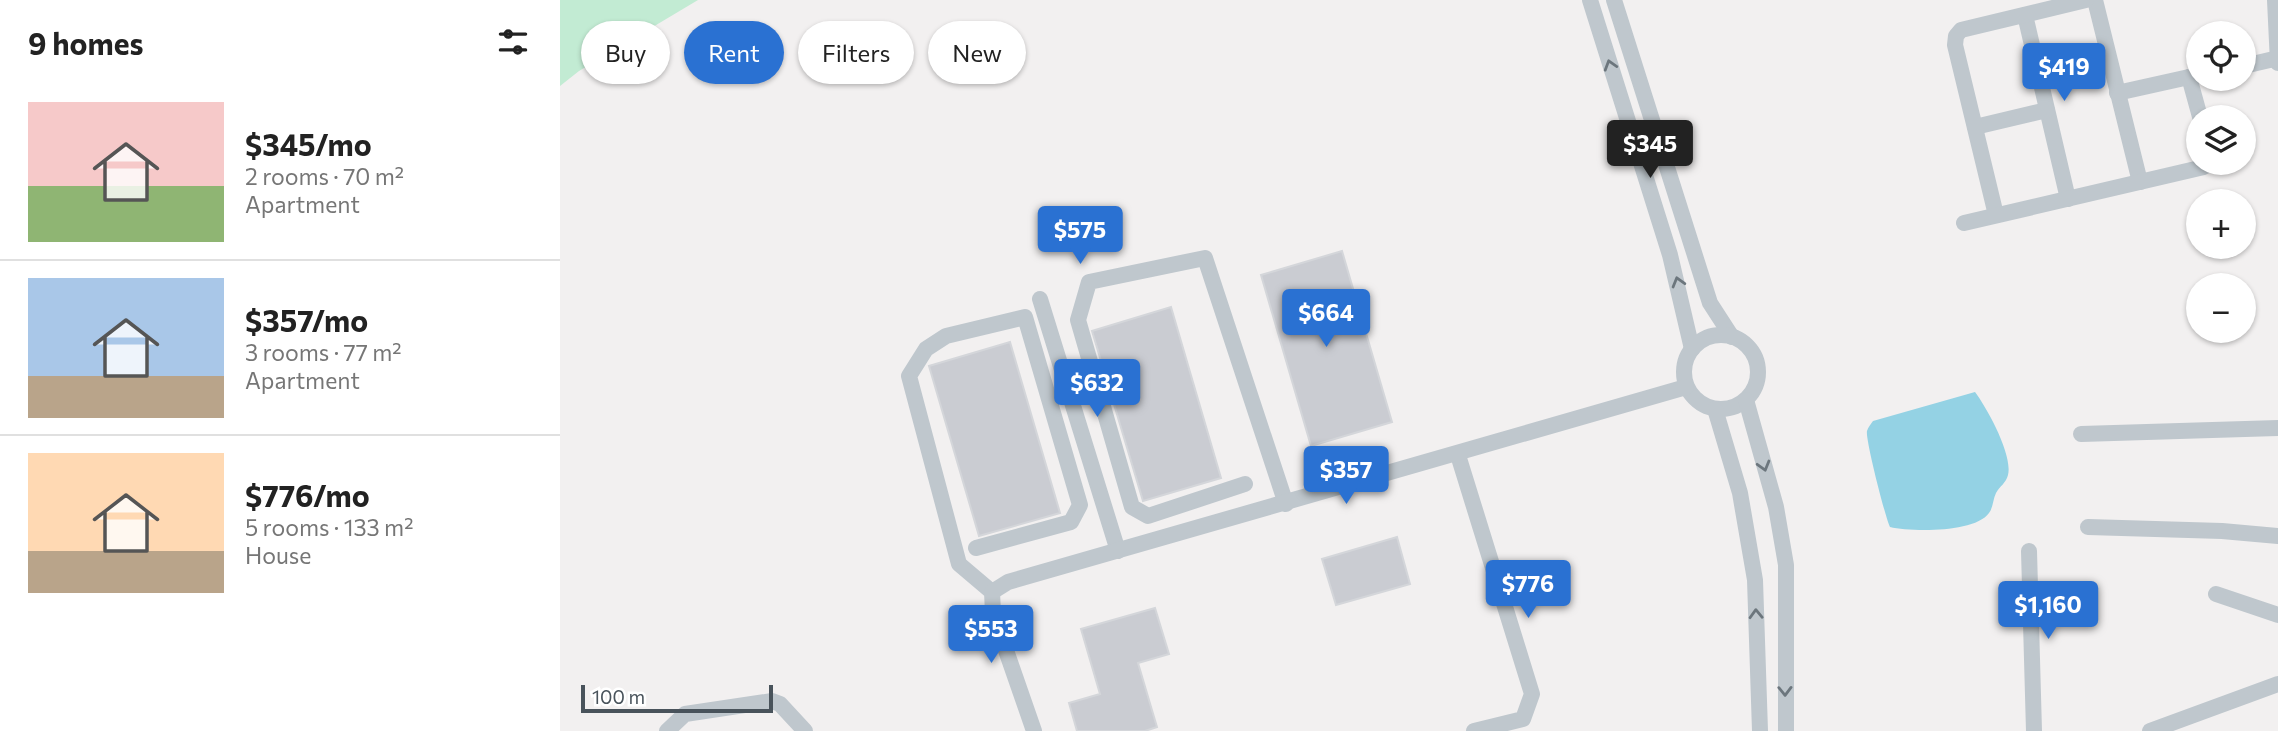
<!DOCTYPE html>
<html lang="en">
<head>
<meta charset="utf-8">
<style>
	body { margin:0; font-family:Commissioner,sans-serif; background:#f2f2f2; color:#222; height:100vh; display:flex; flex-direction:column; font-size:26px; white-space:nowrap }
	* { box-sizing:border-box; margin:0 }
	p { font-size:23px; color:#767676 }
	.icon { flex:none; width:38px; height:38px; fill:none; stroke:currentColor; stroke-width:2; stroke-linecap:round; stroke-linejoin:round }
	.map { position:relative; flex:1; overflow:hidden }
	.details { display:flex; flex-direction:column; background:#fff; width:560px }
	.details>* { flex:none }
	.top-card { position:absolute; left:21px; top:21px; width:665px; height:63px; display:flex; gap:14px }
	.fabs { position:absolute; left:1626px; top:21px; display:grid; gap:14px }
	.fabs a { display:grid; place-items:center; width:70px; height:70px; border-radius:50%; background:#fff; box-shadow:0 2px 5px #0004; font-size:35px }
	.scale { position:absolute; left:21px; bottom:18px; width:192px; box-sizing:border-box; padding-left:7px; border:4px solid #49535b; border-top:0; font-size:19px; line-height:24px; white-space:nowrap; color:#49535b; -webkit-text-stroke:5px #fff; paint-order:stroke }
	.price { position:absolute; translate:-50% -60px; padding:0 16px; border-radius:7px; background:#2a71d2; color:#fff; font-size:23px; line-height:46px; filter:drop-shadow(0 2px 4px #0008) }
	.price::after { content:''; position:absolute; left:50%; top:42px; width:21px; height:16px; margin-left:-10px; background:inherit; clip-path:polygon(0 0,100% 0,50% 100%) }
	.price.selected { background:#222; color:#fff }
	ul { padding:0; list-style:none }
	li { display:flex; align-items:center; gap:21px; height:175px; padding:0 28px }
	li+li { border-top:2px solid #e0e0e0 }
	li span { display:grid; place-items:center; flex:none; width:196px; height:140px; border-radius:0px; color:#555 }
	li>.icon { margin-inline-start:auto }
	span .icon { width:84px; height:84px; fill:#fffc; stroke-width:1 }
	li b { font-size:30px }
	h2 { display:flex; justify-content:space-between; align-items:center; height:84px; padding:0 28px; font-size:30px }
	.chip { padding:0 24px; border-radius:32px; background:#fff; box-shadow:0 2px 5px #0004; font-size:24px; line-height:63px }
	.chip.selected { background:#2a71d2; color:#fff }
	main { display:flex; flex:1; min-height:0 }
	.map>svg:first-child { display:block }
	.green { fill:#c2ebd3 }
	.water { fill:#94d2e4 }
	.building { fill:#caccd2; stroke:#d4d6da; stroke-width:2 }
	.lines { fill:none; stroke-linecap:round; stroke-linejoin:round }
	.minor { stroke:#bfc7cd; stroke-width:16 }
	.oneway { stroke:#6c767d }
</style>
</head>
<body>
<main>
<section class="details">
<h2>9 homes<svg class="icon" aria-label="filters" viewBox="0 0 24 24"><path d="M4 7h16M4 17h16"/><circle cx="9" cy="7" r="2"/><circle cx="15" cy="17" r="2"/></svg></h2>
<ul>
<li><span style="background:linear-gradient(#f6c9c9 60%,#8fb573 0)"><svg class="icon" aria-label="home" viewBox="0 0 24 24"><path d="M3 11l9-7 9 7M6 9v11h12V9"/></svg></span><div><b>$345/mo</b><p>2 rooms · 70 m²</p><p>Apartment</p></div></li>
<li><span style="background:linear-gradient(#a9c7e8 70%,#b9a48a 0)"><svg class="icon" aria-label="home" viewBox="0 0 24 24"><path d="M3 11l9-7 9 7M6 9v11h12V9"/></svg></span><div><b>$357/mo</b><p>3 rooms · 77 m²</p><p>Apartment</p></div></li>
<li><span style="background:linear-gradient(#ffd9b3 70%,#b9a48a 0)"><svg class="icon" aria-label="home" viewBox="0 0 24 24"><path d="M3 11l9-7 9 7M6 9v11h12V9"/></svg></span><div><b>$776/mo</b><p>5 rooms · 133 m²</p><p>House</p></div></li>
</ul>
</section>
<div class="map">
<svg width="1718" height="731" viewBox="0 0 1718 731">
	<rect width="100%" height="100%" fill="#f2f0f0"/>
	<path class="green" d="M 0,0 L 138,0 L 19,71 L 0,86 Z"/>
	<path class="water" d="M 1415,392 C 1427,408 1453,455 1448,475 C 1446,483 1440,486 1436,493 C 1433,499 1433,508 1429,513 C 1415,533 1351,532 1330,527 C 1326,520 1305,438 1307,431 C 1308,427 1311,424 1313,421 Z"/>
	<g class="building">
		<path d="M 782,251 L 832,422 L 751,446 L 701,275 Z"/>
		<path d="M 611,307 L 661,478 L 583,501 L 532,331 Z"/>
		<path d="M 450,342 L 500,513 L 419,536 L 369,366 Z"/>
		<path d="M 837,537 L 850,584 L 776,605 L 762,559 Z"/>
		<path d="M 595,608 L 609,654 L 578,663 L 597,727 L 585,731 L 517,731 L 509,703 L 540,694 L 521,629 Z"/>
	</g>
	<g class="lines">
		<g class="minor">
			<path d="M 1030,0 L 1110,255 L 1132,349"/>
			<path d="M 1054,0 L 1150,303 L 1172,337"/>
			<path d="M 1535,0 L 1580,182"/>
			<path d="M 1715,0 L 1718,63"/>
			<path d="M 1465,15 L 1508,199"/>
			<path d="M 1684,66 L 1718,58"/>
			<path d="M 1629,77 L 1640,117"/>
			<path d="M 1557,93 L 1638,75"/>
			<path d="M 1415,127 L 1487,110"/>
			<path d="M 1436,215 L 1395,45 L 1396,36 L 1401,30 L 1526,0"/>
			<path d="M 1404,223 L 1644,167 L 1646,163"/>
			<path d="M 480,299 L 558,551"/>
			<circle cx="1161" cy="372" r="37"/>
			<path d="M 1186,400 L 1216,507 L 1226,565 L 1226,731"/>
			<path d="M 1155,409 L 1180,493 L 1195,580 L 1200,731"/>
			<path d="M 1521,434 L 1718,428"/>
			<path d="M 898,455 L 972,694 L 963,719 L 914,731"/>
			<path d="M 685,484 L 588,516 L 572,507 L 518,320 L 529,282 L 645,258 L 726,504"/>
			<path d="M 1528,527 L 1662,531 L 1718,536"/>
			<path d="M 416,548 L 511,522 L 520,505 L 465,317 L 386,336 L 366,349 L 349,376 L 399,564 L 432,592 L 433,613 L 474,731"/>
			<path d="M 1469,551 L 1474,731"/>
			<path d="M 432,592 L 448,582 L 1126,387"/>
			<path d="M 1656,594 L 1718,615"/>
			<path d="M 107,731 L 125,714 L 212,701 L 220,704 L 245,731"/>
			<path d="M 1590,731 L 1718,684"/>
		</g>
	</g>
	<defs><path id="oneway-chevron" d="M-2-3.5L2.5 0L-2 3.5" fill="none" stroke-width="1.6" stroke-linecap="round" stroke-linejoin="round" transform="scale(1.75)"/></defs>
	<g class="oneway">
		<use href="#oneway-chevron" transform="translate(1050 65) rotate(-107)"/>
		<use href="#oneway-chevron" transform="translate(1118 282) rotate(-106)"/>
		<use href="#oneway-chevron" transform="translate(1204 466) rotate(74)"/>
		<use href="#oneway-chevron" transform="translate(1196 614) rotate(-92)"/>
		<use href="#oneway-chevron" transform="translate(1225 691) rotate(89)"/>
	</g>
</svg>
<div class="fabs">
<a><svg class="icon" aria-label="locate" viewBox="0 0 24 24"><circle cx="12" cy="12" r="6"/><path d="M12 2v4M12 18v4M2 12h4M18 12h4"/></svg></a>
<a><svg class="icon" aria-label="layers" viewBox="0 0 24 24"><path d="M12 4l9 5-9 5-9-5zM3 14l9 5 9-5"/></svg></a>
<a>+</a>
<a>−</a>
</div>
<div class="scale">100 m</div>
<b class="price" style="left:1504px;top:103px">$419</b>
<b class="price selected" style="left:1090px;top:180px">$345</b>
<b class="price" style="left:520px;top:266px">$575</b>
<b class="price" style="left:766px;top:349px">$664</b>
<b class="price" style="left:537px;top:419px">$632</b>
<b class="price" style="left:786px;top:506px">$357</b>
<b class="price" style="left:968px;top:620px">$776</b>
<b class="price" style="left:1488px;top:641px">$1,160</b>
<b class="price" style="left:431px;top:665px">$553</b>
<div class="top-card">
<a class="chip">Buy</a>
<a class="chip selected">Rent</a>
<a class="chip">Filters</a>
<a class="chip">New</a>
</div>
</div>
</main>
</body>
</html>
